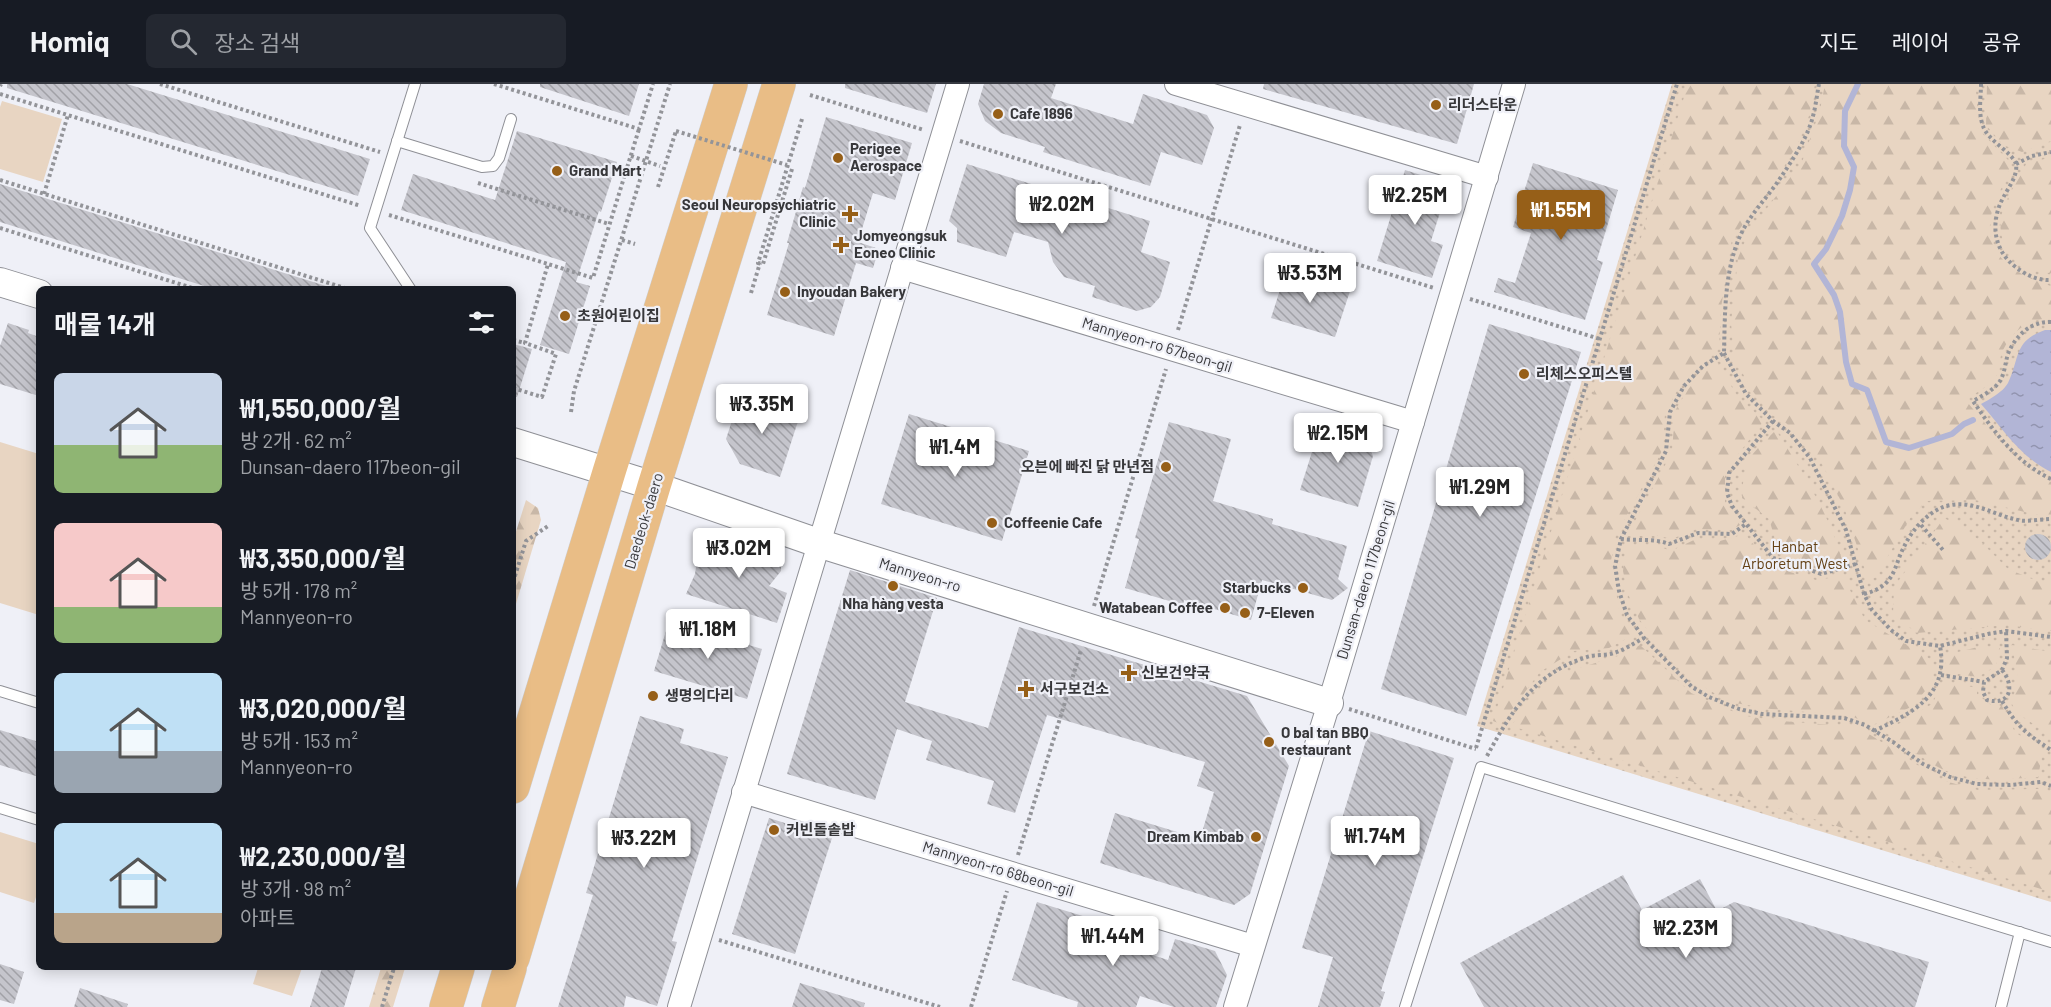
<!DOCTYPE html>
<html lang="ko">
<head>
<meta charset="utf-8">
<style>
	body { margin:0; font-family:Barlow,"Noto Sans KR",sans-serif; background:#242831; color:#f1f3f6; height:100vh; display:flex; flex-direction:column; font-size:22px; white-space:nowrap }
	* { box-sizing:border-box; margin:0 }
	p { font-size:20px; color:#9ea1a6 }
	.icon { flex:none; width:33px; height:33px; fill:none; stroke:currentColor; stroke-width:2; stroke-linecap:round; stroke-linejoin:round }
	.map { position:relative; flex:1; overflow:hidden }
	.side { position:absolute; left:36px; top:202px; width:480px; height:684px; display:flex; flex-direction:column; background:#171b24; border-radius:9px; box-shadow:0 3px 15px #0003 }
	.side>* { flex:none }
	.price { position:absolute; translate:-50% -51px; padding:0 14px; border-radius:6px; background:#fff; color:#222; font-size:20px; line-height:39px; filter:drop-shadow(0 2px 3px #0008) }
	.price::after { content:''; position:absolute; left:50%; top:36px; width:18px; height:14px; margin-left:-9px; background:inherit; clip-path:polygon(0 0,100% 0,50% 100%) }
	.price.active { background:#965f18; color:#fff }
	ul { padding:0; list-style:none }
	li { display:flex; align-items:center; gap:18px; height:150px; padding:0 18px }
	li span { display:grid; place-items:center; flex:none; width:168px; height:120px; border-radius:9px; color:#555 }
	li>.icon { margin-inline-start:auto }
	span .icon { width:72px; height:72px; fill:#fffc; stroke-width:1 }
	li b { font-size:26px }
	h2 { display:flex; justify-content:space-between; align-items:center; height:72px; padding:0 18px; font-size:26px }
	header { display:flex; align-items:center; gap:36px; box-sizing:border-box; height:84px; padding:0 30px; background:#171b24; border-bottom:2px solid #363941 }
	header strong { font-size:28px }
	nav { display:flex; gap:33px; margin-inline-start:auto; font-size:21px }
	.search { width:420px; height:54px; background:#242831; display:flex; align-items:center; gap:15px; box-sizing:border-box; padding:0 21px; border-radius:9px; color:#9ea1a6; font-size:22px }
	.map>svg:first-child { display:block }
	.grass { fill:url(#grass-dots) }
	.forest { fill:url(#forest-firs) }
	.park { fill:#e8d5c2 }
	.water { fill:url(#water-ripples) }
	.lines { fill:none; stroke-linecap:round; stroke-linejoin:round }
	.stream { stroke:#b2b5d6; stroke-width:6 }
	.building { fill:url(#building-back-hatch) }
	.service-casing { stroke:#8f9096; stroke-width:12 }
	.minor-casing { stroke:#8f9096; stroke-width:24 }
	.tertiary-casing { stroke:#8f9096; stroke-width:30 }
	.primary-casing { stroke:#cfcfd0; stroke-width:34 }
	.path { stroke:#939499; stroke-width:4; stroke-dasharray:3 3; stroke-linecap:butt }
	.service { stroke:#fff; stroke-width:10 }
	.minor { stroke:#fff; stroke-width:22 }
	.tertiary { stroke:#fff; stroke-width:28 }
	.primary { stroke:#e9bd86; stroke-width:33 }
	.path-bridge { stroke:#939499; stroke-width:4; stroke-dasharray:3 3; stroke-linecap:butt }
	.poi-dot { fill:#965f18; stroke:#eff0f7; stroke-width:2 }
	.labels { text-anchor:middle; stroke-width:4.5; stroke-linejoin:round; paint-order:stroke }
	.poi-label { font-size:15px; font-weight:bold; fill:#37373a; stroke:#eff0f7; text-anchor:start }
	.street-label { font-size:15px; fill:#37373a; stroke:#eff0f7 }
	.park-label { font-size:15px; fill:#644014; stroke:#eff0f7 }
</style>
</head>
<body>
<header>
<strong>Homiq</strong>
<div class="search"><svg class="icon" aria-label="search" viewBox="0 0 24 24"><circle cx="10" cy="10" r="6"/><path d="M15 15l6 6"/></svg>장소 검색</div>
<nav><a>지도</a><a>레이어</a><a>공유</a></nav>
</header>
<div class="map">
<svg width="2051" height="923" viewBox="0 0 2051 923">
	<defs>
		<pattern id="grass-dots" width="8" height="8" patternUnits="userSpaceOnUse" patternTransform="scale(1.5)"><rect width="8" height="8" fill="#e8d5c2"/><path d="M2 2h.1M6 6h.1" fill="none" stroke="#c8b7a7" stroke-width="1.8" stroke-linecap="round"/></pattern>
		<pattern id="forest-firs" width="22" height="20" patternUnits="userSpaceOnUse" patternTransform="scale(1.5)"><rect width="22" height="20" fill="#e8d5c2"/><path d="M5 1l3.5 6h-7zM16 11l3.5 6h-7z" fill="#c8b7a7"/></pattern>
		<pattern id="water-ripples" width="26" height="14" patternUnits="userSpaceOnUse" patternTransform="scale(1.5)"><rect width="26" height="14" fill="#b2b5d6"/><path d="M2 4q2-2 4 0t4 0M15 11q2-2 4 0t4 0" fill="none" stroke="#9294af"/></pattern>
		<pattern id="building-back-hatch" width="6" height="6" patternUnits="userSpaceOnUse" patternTransform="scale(1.5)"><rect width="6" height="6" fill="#c5c5cc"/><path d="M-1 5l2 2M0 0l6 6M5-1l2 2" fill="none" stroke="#a1a1a7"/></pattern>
	</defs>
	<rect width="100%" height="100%" fill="#eff0f7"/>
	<path class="grass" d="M 1672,0 L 2051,0 L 2051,818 L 1477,642 Z"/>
	<g class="forest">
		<path d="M 1688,0 L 1815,0 L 1809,32 L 1798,59 L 1775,98 L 1732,155 L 1721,224 L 1719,264 L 1702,277 L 1681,299 L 1665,329 L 1663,365 L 1615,453 L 1611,477 L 1620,531 L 1635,550 L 1609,564 L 1574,567 L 1540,588 L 1501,640 L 1493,637 Z"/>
		<path d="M 1825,0 L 1973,0 L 1976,7 L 1979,46 L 2011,79 C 2008,95 2001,103 1995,118 C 1977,166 2009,189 2051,202 L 2051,234 C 2028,236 2014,245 2003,266 C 1999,273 2001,282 1998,289 C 1993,300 1978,307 1969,314 L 1968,319 L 2017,378 L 2051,398 L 2051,431 L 2033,430 L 1975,416 L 1927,417 L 1912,431 L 1875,494 L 1867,492 L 1844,423 L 1818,372 L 1786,339 L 1769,329 L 1752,306 L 1734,274 L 1731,239 L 1738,174 L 1749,148 L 1802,78 L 1820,26 Z"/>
		<path d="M 1987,0 L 2051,0 L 2051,57 L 2022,68 L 2003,61 L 1986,41 Z"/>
		<path d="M 2048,74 L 2051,75 L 2051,189 C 2018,189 1992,159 2003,126 C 2008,110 2019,95 2026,80 Z"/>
		<path d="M 1718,279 L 1737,312 L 1764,337 L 1725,387 L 1725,421 L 1740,441 L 1731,446 L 1696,445 L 1672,455 L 1659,452 L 1627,452 L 1672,368 L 1675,327 L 1688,305 L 1706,287 Z"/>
		<path d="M 1776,346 C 1802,388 1831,432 1843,480 L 1826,485 L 1790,473 L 1776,458 L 1769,435 L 1742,414 C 1744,374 1749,373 1776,346 Z"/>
		<path d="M 526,416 L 538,424 L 541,436 L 513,530 L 513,457 Z"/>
		<path d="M 1944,434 L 1962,443 L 1980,457 L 2008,485 L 2042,499 L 2051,497 L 2051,547 L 2007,541 L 1917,549 L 1893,530 L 1894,503 Z"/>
		<path d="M 1745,450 L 1766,476 L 1790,488 L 1816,496 L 1843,492 L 1865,536 L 1933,577 L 1933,597 L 1913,622 L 1873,641 L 1851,632 L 1771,625 L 1729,618 L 1694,597 L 1660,562 L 1639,535 L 1628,510 L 1623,487 L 1626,461 L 1658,462 L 1671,467 L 1696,455 L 1720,457 Z"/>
		<path d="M 1640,561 L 1691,609 L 1741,631 L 1769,636 L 1858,643 L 1941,696 L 1978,706 L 2038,705 L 2051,708 L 2051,808 L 1511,642 L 1541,604 L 1560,590 L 1621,571 Z"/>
		<path d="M 2012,561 L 2051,568 L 2051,646 L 2049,651 L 2016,628 L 2011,618 C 2022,594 2016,586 2012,561 Z"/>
		<path d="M 1982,562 L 2000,564 L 1996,582 L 1978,593 L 1945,588 L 1946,571 Z"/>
		<path d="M 1944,597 L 1977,604 L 1977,610 L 1991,621 L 2002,622 L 2015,648 L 2043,667 L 2038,693 C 2005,696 1965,699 1936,682 C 1918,672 1902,659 1885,648 L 1932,620 Z"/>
		<path d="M 381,884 L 405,884 L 393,923 L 369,923 Z"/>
	</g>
	<g class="park">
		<path d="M 2,17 L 62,35 L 43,98 L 0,85 L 0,23 Z"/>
		<path d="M 0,358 L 39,370 L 39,531 L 0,519 Z"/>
		<path d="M 0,748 L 39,760 L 39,804 L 34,819 L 0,808 Z"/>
		<path d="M 258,884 L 302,884 L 292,912 L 253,900 Z"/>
	</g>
	<path class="water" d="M 2045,246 L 2051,246 L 2051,388 C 2019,372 2004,346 1981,320 C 1990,315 2003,308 2008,299 C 2020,275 2013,257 2045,246 Z"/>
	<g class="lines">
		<path class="stream" d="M 1858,0 L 1845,27 L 1844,62 L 1854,83 L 1850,106 L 1842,132 L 1826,165 L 1814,180 L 1834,211 L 1840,228 L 1846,278 L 1852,300 L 1867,306 L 1886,358 L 1909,364 L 1952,350 L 1964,340 L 1973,336"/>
	</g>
	<g class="building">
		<path d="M 7,0 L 127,0 L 370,75 L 358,112 L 7,4 Z"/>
		<path d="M 540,0 L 639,0 L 629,32 L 540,3 Z"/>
		<path d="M 845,0 L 936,0 L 927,29 L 845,4 Z"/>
		<path d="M 984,0 L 1056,0 L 1051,14 L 1133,40 L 1143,10 L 1207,31 L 1214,44 L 1202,81 L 1161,68 L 1150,102 L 1043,68 L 1045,63 L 1001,49 L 985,37 L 978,20 Z"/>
		<path d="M 1264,0 L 1474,0 L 1457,60 L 1263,5 Z"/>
		<path d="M 826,33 L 912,59 L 895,116 L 873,109 L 858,158 L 879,165 L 873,184 L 856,179 L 834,252 L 767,231 L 789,159 L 787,159 L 803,103 L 805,104 Z"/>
		<path d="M 517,47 L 617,78 L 601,128 L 599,127 L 576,198 L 590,202 L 569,270 L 540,261 L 566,178 L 401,126 L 413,90 L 495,116 Z"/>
		<path d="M 1533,79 L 1618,106 L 1597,176 L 1603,178 L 1585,236 L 1494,208 L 1498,194 L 1515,199 L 1531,149 L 1513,143 Z"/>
		<path d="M 967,80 L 1150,137 L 1141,168 L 1170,178 L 1160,213 L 1151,223 L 1137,227 L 1092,213 L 1095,202 L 1064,193 L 1053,178 L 1048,158 L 1014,148 L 1006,173 L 957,158 L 957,144 L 949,137 Z"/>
		<path d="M 1405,86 L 1449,100 L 1431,157 L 1443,161 L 1432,194 L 1377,177 Z"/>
		<path d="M 0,100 L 326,202 L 326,206 L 217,206 L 0,138 Z"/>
		<path d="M 1286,187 L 1350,207 L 1335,253 L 1271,234 Z"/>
		<path d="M 8,239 L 29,246 L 28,249 L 39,253 L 39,312 L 0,300 L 0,262 Z"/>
		<path d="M 1489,240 L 1581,268 L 1466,632 L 1381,605 Z"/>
		<path d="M 513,260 L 532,265 L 517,313 L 513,313 Z"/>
		<path d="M 740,312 L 800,331 L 780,393 L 740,380 L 726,355 Z"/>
		<path d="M 909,330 L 1029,367 L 1002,457 L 881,420 Z"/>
		<path d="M 1322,336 L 1363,348 L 1373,372 L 1358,423 L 1300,406 Z"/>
		<path d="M 1169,338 L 1231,355 L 1213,417 L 1273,435 L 1272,440 L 1347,462 L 1338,495 L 1348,504 L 1332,516 L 1262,496 L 1251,536 L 1184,516 L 1183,521 L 1125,504 L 1139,455 L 1135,454 Z"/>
		<circle cx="2038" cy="463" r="13"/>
		<path d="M 735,455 L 765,464 L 773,469 L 781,479 L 781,487 L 769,502 L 787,509 L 777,539 L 686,510 L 695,490 L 698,470 L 712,458 Z"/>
		<path d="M 850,486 L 937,514 L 905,618 L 988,644 L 1019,543 L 1247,612 L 1289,682 L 1250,810 L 1234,821 L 1100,779 L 1115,729 L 1200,755 L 1214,708 L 1197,702 L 1205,678 L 1047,631 L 1015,729 L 987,720 L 994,697 L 926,676 L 932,657 L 897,645 L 875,716 L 787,690 Z"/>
		<path d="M 669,537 L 762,565 L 747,615 L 654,587 Z"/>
		<path d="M 640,632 L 684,645 L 680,659 L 728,673 L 672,857 L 677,858 L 657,922 L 626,912 L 624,923 L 558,923 L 593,811 L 586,809 Z"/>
		<path d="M 0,646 L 39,658 L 39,693 L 0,681 Z"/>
		<path d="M 1369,647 L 1454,674 L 1381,907 L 1385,908 L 1380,923 L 1318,923 L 1333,873 L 1302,864 Z"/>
		<path d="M 769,734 L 832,754 L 795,870 L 732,850 Z"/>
		<path d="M 1623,791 L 1642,826 L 1700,795 L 1717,827 L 1734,818 L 1929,878 L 1915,923 L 1484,923 L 1460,879 Z"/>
		<path d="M 1037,818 L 1086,833 L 1081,848 L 1168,876 L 1175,855 L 1215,867 L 1227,891 L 1216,923 L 1174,923 L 1140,912 L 1136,923 L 1077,923 L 1078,918 L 1012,896 Z"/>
		<path d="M 0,880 L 24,888 L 14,920 L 0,916 Z"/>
		<path d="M 322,884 L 356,884 L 344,923 L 310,923 Z"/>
		<path d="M 800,899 L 865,919 L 864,923 L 792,923 Z"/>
		<path d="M 80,904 L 128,920 L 127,923 L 74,923 Z"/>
	</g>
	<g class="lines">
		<defs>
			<g id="service">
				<path d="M 397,57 L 482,83 L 493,82 L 499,74 L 511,35"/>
				<path d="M 411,206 L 370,144 L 415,0"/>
				<path d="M 0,607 L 39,619"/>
				<path d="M 0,724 L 39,736"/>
				<path d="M 1405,923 L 1481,683 L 2051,858"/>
				<path d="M 2001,923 L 2020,848"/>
			</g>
			<g id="minor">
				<path d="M 1176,0 L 1487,93"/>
				<path d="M 902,184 L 1413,338"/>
				<path d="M 743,708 L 1253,862"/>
				<path d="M 679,923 L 958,0"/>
				<path d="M 1235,923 L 1329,619 L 1514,0"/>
			</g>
			<g id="tertiary">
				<path d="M 0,198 L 39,210"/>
				<path d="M 513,358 L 654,402 L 821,460 L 1329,619"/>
			</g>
			<g id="primary">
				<path d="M 513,703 L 609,388 L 731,0"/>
				<path d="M 513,874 L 654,402 L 779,0"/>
				<path d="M 446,923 L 458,884"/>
				<path d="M 498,923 L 510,884"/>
			</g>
		</defs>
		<use href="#service" class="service-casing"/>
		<use href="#minor" class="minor-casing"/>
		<use href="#tertiary" class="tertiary-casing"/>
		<use href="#primary" class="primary-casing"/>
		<g class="path">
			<path d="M 160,0 L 380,68"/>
			<path d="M 494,0 L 639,45 L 653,0"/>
			<path d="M 1819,0 C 1817,10 1816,21 1813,32 C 1808,53 1793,75 1781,93 C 1768,113 1751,129 1741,150 C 1724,186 1725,230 1724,269 L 1703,282 L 1684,302 L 1670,328 L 1666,367 L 1621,455 L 1615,482 L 1619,507 L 1627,531 L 1644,554 L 1692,603 L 1709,613 L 1739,625 L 1762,630 L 1844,634 L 1865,641 L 1893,658 L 1923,680 L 1950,693 L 1977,700 L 2010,701 L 2041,698 L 2051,702"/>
			<path d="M 1981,0 C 1981,13 1978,29 1983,42 C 1987,56 2013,69 2016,80 C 2018,92 2008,104 2003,114 C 1990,138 1993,167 2017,184 C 2026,191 2039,197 2051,196"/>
			<path d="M 0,2 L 1,0"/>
			<path d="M 0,10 L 361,122"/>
			<path d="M 810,11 L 924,46"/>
			<path d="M 960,57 L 1434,204"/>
			<path d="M 631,72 L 660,82"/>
			<path d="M 2016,80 L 2032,72 L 2051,68"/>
			<path d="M 792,85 L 763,180 L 758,179 L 802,35"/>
			<path d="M 0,96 L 351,206"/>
			<path d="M 478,99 L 609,140"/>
			<path d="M 658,103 L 676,47"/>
			<path d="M 44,110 L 68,31"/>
			<path d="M 389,131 L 548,180"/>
			<path d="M 0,144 L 199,206"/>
			<path d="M 622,156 L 635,160"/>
			<path d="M 751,209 L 760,179"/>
			<path d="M 1470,215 L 1600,255"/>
			<path d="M 2051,238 C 2031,237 2015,252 2008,270 C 2005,279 2005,289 2000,297 C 1994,306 1982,312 1973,317 C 1994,348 2017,379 2051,395"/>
			<path d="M 1178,246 L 1240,41"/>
			<path d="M 513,256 L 525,259"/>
			<path d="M 1724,269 L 1746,310 L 1773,337 L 1790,349 L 1810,374 L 1846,446 L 1864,510 L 1872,526 L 1891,546 L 1906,557 L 1940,562 L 1988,550 L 2006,547 L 2051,553"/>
			<path d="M 513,304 L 542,313 L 556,270 L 525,259 L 548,180 L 593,194 L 639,45"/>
			<path d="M 571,328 L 574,307 L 670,0"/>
			<path d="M 1773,337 L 1729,389 L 1727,409 L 1732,422 L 1773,474 L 1800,482 L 1821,490 L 1856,480"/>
			<path d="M 1921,441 L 1943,466"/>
			<path d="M 1621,455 C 1636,457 1655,454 1669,460 L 1698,449 L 1732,450 L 1746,440"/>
			<path d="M 513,498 L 526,457 L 548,442"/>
			<path d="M 1864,510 C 1872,508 1879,505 1885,500 C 1896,490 1897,475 1904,463 C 1912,445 1931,424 1951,421 C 1973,417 1993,430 2014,435 C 2025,439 2039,435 2051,435"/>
			<path d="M 1094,522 L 1166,285"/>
			<path d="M 2002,586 C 2015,602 2011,622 1987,616 L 1983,608 L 1984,598 L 2002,586 L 2007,574 L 2006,547"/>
			<path d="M 1941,591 L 1984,598"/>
			<path d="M 2002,617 C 2018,644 2026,649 2051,666"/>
			<path d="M 1349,625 L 1476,665"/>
			<path d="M 1874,647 C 1912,629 1949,612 1940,562"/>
			<path d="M 1476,664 L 1677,0"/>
			<path d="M 1487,672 C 1512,626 1535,589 1587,573 C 1595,570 1606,572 1614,569 C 1624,566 1634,559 1644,554"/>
			<path d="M 1018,771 L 1081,566"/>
			<path d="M 719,856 L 940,923"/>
			<path d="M 382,923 L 394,884"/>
			<path d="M 971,923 L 1007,807"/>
		</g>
		<use href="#service" class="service"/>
		<use href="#minor" class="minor"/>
		<use href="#tertiary" class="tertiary"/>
		<use href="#primary" class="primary"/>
		<path class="path-bridge" d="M 676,47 L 787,81"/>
	</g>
	<g class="poi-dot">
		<circle cx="1436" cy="21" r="6"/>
		<circle cx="998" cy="30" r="6"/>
		<circle cx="838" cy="74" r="6"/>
		<circle cx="557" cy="87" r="6"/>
		<path d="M847 121h6v6h6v6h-6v6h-6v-6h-6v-6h6z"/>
		<path d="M838 152h6v6h6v6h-6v6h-6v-6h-6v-6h6z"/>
		<circle cx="785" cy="208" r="6"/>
		<circle cx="565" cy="232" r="6"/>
		<circle cx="1524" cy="290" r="6"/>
		<circle cx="1166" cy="383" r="6"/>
		<circle cx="992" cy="439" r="6"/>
		<circle cx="893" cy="502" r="6"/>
		<circle cx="1303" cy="504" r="6"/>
		<circle cx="1225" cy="524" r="6"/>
		<circle cx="1245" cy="529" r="6"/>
		<path d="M1126 580h6v6h6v6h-6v6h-6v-6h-6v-6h6z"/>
		<path d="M1023 596h6v6h6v6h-6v6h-6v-6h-6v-6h6z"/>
		<circle cx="653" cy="612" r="6"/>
		<circle cx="1269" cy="658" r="6"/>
		<circle cx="774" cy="746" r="6"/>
		<circle cx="1256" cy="753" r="6"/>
	</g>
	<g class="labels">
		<g class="poi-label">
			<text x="1448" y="26">리더스타운</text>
			<text x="1010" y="35">Cafe 1896</text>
			<text x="850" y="70">Perigee<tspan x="850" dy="17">Aerospace</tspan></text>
			<text x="569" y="92">Grand Mart</text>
			<text x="836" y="126" text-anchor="end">Seoul Neuropsychiatric<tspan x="836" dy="17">Clinic</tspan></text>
			<text x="854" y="157">Jomyeongsuk<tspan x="854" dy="17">Eoneo Clinic</tspan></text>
			<text x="797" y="213">Inyoudan Bakery</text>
			<text x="577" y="237">초원어린이집</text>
			<text x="1536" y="295">리체스오피스텔</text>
			<text x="1154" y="388" text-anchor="end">오븐에 빠진 닭 만년점</text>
			<text x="1004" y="444">Coffeenie Cafe</text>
			<text x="1291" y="509" text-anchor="end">Starbucks</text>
			<text x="893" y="525" text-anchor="middle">Nha hàng vesta</text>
			<text x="1213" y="529" text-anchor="end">Watabean Coffee</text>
			<text x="1257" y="534">7-Eleven</text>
			<text x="1141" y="594">신보건약국</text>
			<text x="1040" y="610">서구보건소</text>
			<text x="665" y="617">생명의다리</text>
			<text x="1281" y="654">O bal tan BBQ<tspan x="1281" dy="17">restaurant</tspan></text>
			<text x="786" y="751">커빈돌솥밥</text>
			<text x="1244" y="758" text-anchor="end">Dream Kimbab</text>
		</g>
		<g class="street-label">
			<text transform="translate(1157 261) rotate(17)" y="5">Mannyeon-ro 67beon-gil</text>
			<text transform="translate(644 437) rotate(-73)" y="5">Daedeok-daero</text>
			<text transform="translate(920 491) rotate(17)" y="5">Mannyeon-ro</text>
			<text transform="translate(1366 496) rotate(-73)" y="5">Dunsan-daero 117beon-gil</text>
			<text transform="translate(998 785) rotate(17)" y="5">Mannyeon-ro 68beon-gil</text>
		</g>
		<g class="park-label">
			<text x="1795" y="468">Hanbat<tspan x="1795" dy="17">Arboretum West</tspan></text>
		</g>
	</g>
</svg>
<b class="price" style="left:1415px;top:142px">₩2.25M</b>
<b class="price" style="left:1062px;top:151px">₩2.02M</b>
<b class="price active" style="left:1561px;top:157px">₩1.55M</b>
<b class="price" style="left:1310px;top:220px">₩3.53M</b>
<b class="price" style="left:762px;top:351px">₩3.35M</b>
<b class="price" style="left:1338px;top:380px">₩2.15M</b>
<b class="price" style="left:955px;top:394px">₩1.4M</b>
<b class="price" style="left:1480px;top:434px">₩1.29M</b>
<b class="price" style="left:739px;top:495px">₩3.02M</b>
<b class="price" style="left:708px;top:576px">₩1.18M</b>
<b class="price" style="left:1375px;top:783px">₩1.74M</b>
<b class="price" style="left:644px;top:785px">₩3.22M</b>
<b class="price" style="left:1686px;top:875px">₩2.23M</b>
<b class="price" style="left:1113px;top:883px">₩1.44M</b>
<section class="side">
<h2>매물 14개<svg class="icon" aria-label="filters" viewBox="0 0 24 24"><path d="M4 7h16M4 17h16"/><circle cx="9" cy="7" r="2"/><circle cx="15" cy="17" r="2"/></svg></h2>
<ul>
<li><span style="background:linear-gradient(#c9d6e8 60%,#8fb573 0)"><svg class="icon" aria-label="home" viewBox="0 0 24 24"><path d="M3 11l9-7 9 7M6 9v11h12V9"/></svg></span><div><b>₩1,550,000/월</b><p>방 2개 · 62 m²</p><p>Dunsan-daero 117beon-gil</p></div></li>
<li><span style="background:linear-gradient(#f6c9c9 70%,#8fb573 0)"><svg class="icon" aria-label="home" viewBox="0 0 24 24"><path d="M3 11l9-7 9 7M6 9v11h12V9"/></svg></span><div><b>₩3,350,000/월</b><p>방 5개 · 178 m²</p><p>Mannyeon-ro</p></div></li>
<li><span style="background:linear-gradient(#bfe0f5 65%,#9aa5b1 0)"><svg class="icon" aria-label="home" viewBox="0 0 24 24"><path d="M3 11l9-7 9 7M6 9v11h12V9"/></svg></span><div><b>₩3,020,000/월</b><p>방 5개 · 153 m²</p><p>Mannyeon-ro</p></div></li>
<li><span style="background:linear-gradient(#bfe0f5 75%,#b9a48a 0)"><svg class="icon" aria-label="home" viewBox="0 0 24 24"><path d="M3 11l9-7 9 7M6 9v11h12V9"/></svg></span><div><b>₩2,230,000/월</b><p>방 3개 · 98 m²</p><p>아파트</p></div></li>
</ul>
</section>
</div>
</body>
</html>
